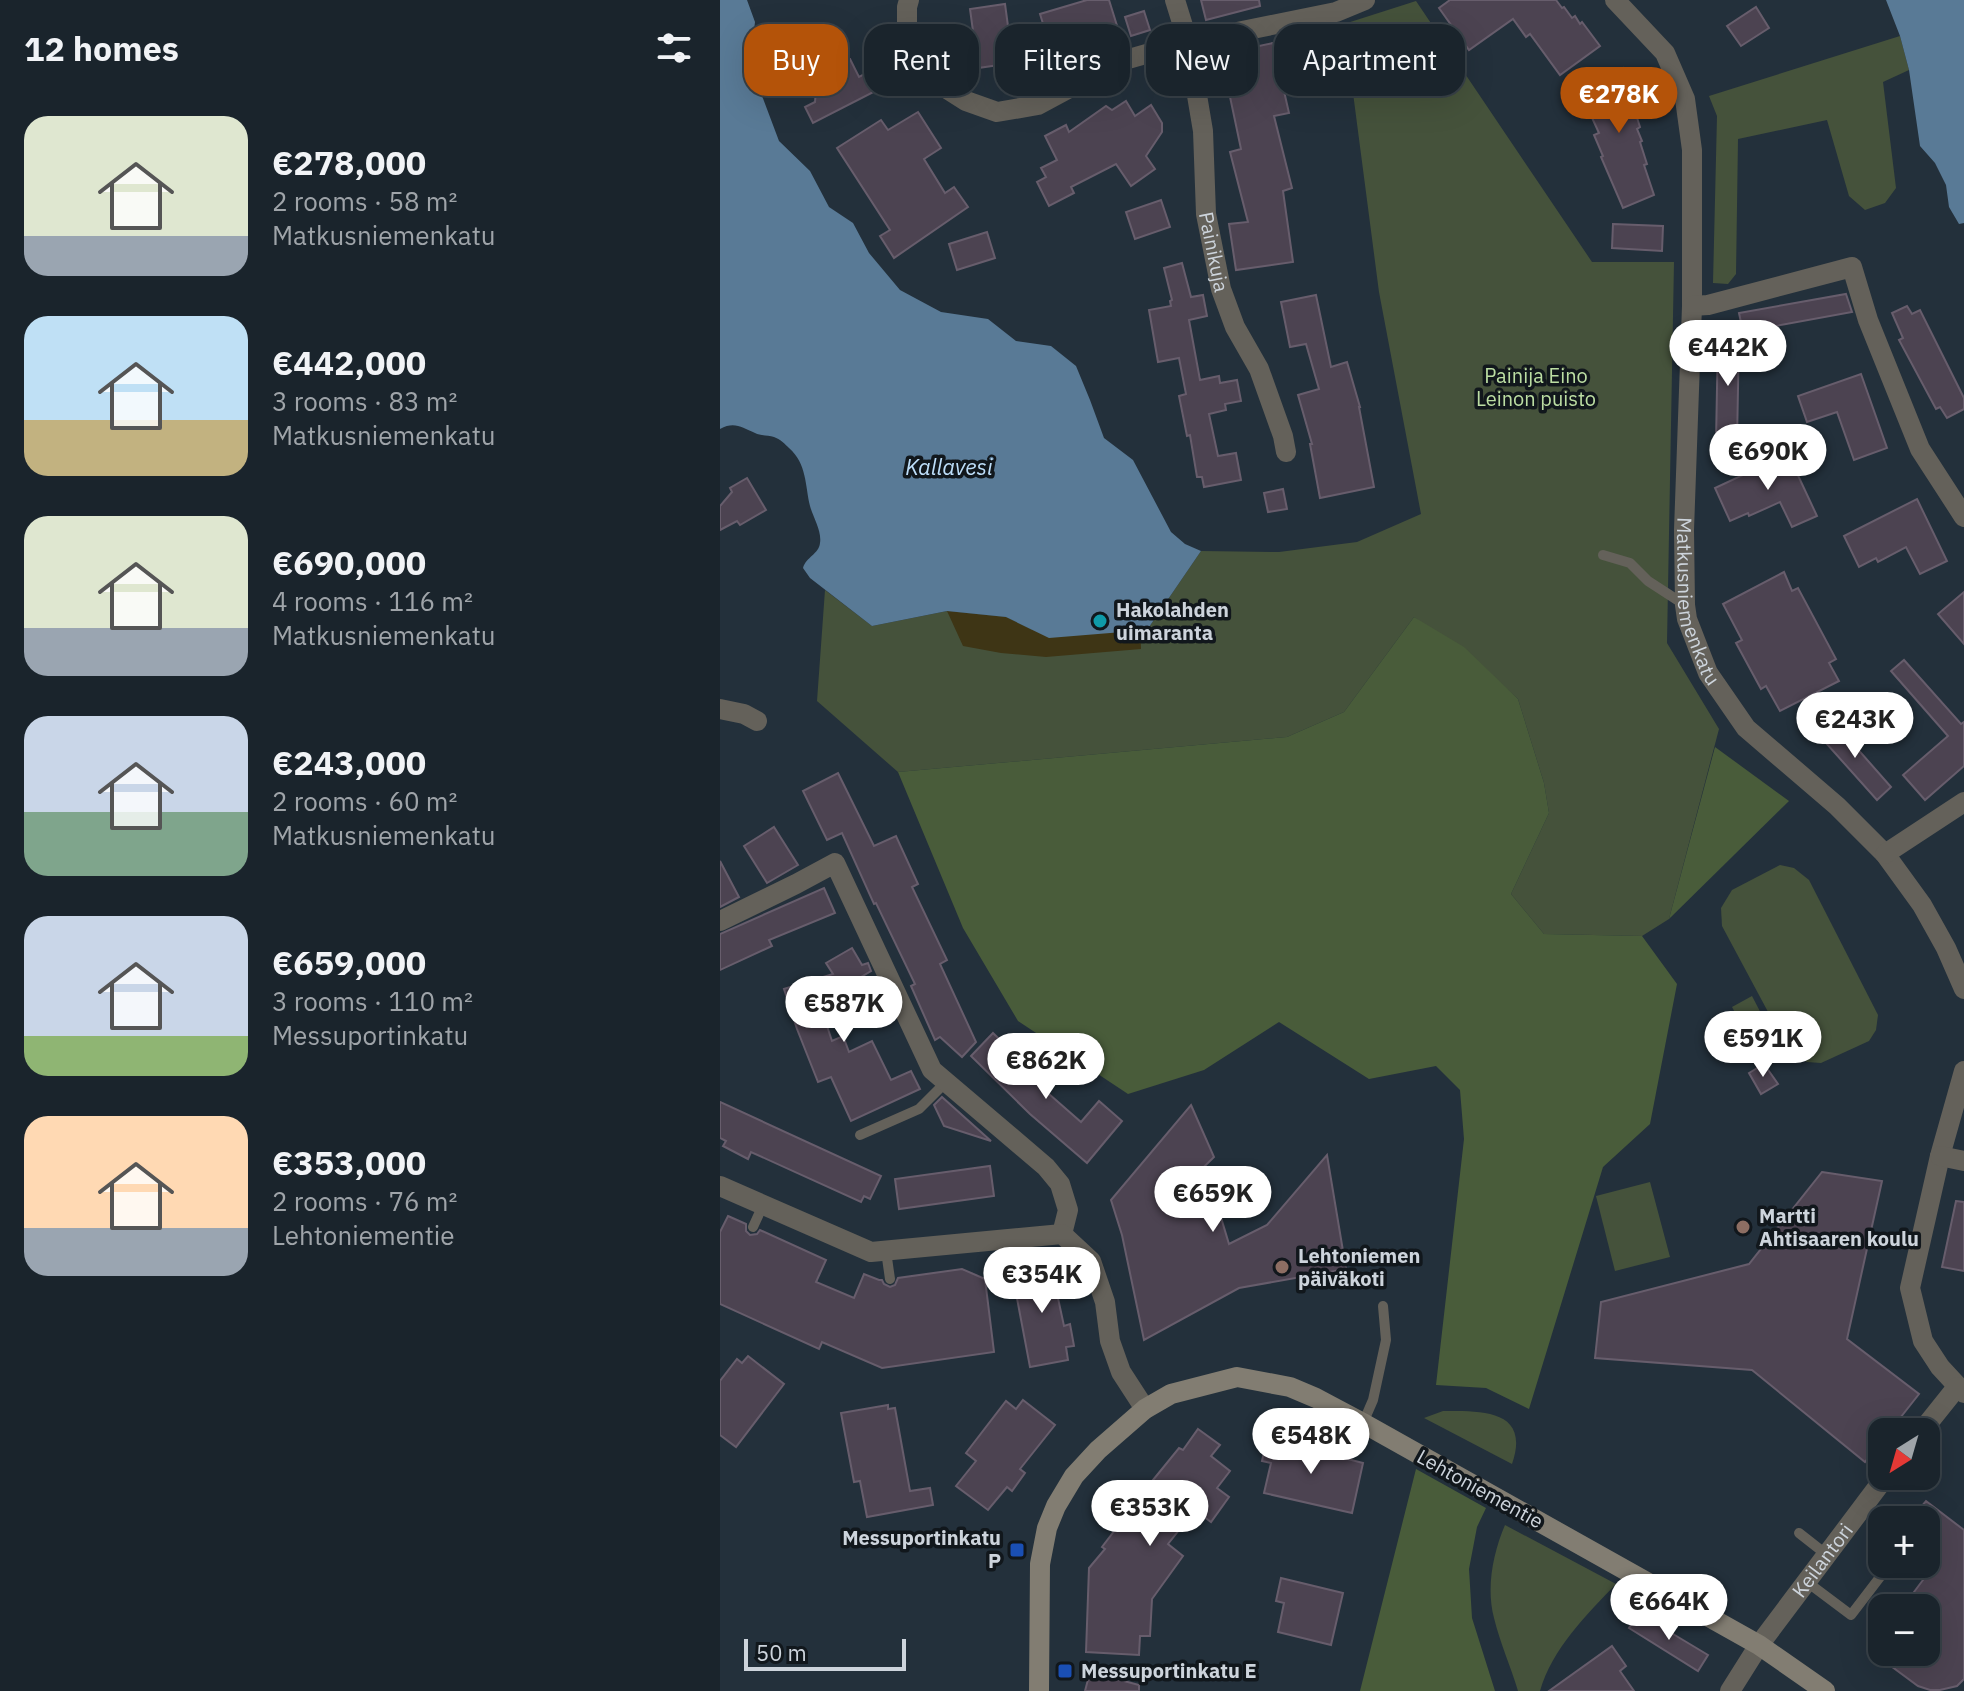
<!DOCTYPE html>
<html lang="en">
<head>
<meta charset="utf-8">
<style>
	body { margin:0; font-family:"IBM Plex Sans",sans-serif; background:#273038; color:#f1f3f6; height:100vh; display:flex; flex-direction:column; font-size:30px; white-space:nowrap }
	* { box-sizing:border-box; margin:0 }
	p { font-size:26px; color:#9fa4a9 }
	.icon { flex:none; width:44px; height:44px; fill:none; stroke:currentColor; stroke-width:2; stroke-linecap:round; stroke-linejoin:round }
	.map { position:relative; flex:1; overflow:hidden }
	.sheet { display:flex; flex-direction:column; background:#1a242c; width:720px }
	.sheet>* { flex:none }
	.banner { position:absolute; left:24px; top:24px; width:760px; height:72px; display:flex; gap:16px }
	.needle { width:52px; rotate:217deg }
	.buttons { position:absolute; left:1148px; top:1418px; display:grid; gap:16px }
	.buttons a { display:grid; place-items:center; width:72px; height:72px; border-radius:16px; background:#1a242c; box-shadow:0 8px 32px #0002,0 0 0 2px #384148; font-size:40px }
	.scale { position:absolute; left:24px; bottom:20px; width:162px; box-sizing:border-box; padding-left:8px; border:4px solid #cdd4dc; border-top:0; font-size:22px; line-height:28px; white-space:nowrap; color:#cdd4dc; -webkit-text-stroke:6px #11171c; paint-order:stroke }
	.price { position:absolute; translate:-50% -68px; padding:0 18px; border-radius:28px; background:#fff; color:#222; font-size:26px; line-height:52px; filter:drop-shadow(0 2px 4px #0008) }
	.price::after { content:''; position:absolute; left:50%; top:48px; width:24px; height:18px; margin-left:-12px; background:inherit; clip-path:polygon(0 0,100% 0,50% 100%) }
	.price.current { background:#b45309; color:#fff }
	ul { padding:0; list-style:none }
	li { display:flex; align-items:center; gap:24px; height:200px; padding:0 24px }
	li span { display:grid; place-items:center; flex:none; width:224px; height:160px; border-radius:24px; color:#555 }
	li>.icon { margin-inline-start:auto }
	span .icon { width:96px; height:96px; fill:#fffc; stroke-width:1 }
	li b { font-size:34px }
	h2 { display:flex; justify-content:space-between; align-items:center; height:96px; padding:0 24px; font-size:34px }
	.chip { padding:0 28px; border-radius:24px; background:#1a242c; box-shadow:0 8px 32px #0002,0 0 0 2px #384148; font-size:28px; line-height:72px }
	.chip.current { background:#b45309; color:#fff }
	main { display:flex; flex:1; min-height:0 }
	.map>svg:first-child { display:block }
	.green { fill:#45523b }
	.forest { fill:#495c3a }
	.sand { fill:#3e3515 }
	.water { fill:#597a96 }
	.building { fill:#4c4351; stroke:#675d6c; stroke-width:2 }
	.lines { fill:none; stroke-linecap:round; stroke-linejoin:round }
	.lane { stroke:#64615a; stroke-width:10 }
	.street { stroke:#64615a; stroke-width:20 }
	.secondary { stroke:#827d72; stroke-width:20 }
	.culture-dot { fill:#0f9aa8; stroke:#11171c; stroke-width:3 }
	.education-dot { fill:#8d6e63; stroke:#11171c; stroke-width:3 }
	.transit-dot { fill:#1a4fb4; stroke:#11171c; stroke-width:3 }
	.labels { text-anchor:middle; stroke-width:7; stroke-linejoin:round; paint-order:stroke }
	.street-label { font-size:20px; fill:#cdd4dc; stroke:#11171c }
	.park-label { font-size:20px; fill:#bcdea3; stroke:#11171c }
	.poi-label { font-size:20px; font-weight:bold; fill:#cdd4dc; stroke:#11171c; text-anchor:start }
	.water-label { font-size:22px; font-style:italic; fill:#bddef9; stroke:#11171c }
</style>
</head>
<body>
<main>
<section class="sheet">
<h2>12 homes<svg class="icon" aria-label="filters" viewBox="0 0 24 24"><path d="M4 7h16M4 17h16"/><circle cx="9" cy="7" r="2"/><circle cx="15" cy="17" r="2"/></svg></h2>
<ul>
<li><span style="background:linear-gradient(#dfe7d0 75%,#9aa5b1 0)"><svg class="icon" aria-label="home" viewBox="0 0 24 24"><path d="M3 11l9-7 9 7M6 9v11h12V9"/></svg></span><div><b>€278,000</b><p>2 rooms · 58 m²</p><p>Matkusniemenkatu</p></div></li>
<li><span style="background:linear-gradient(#bfe0f5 65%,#c2b280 0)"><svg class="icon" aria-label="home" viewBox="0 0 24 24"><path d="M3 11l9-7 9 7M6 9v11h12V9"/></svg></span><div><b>€442,000</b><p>3 rooms · 83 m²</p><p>Matkusniemenkatu</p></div></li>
<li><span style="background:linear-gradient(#dfe7d0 70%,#9aa5b1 0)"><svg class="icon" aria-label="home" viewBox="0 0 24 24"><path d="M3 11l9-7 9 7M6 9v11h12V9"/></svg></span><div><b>€690,000</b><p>4 rooms · 116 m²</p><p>Matkusniemenkatu</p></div></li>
<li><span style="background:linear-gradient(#c9d6e8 60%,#7fa58c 0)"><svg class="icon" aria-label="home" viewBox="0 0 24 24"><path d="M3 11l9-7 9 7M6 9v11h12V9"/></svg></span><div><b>€243,000</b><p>2 rooms · 60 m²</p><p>Matkusniemenkatu</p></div></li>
<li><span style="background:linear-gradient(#c9d6e8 75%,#8fb573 0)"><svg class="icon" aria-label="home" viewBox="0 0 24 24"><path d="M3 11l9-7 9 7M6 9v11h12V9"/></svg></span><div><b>€659,000</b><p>3 rooms · 110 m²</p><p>Messuportinkatu</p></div></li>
<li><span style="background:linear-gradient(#ffd9b3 70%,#9aa5b1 0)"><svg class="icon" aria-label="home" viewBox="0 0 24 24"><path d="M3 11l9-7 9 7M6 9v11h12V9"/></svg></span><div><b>€353,000</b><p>2 rooms · 76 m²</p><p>Lehtoniementie</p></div></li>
</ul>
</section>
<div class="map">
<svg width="1244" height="1691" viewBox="0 0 1244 1691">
	<rect width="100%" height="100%" fill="#23303b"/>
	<g class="green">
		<path d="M 696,1 L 872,262 L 954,262 L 947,643 L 999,729 L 949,919 L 922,936 L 824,934 L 791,894 L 829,813 L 824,783 L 798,699 L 776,679 L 694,617 L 624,712 L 567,737 L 178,772 L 97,701 L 105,590 L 152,626 L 227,611 L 286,617 L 329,638 L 427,630 L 481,551 L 559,552 L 637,542 L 701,514 L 659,292 L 624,24 Z"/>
		<path d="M 1180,36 L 1189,70 L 1163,82 L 1176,188 L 1165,203 L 1145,210 L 1129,196 L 1107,120 L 1018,139 L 1016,274 L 1008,284 L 993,283 L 997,116 L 989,96 Z"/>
		<path d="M 1060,865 L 1074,868 L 1089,880 L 1158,1015 L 1156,1030 L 1149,1041 L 1101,1063 L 1087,1062 L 1069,1051 L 1002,926 L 1001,908 L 1012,890 Z"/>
		<path d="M 1032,996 L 1059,1048 L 1040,1058 L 1012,1007 Z"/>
		<path d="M 930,1182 L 950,1257 L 895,1271 L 876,1196 Z"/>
		<path d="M 723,1411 C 761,1411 811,1409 792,1464 L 704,1418 Z"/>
		<path d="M 785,1525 L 896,1584 C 867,1614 832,1649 820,1691 L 798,1691 C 791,1667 780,1643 774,1618 C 766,1588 773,1553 785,1525 Z"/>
	</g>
	<g class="forest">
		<path d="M 694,617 L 744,647 L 798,699 L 824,783 L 829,813 L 791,894 L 824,934 L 922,936 L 957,984 L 930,1124 L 883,1167 L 809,1409 L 766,1388 L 716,1385 L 744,1139 L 740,1090 L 716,1066 L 649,1079 L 559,1022 L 484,1070 L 408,1094 L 298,1021 L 243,928 L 178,772 L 567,737 L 624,712 Z"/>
		<path d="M 995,747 L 1069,801 L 949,919 Z"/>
		<path d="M 696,1469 L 766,1508 L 757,1527 L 749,1569 L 752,1618 L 775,1691 L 640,1691 Z"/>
	</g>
	<path class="sand" d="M 227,611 L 286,617 L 312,630 L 344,620 L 420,621 L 421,649 L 326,657 L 281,653 L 243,646 Z"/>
	<g class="water">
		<path d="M 0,0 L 27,0 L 35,22 L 30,64 L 59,141 L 90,171 L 109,207 L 133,223 L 149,253 L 180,290 L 221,312 L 268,319 L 296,341 L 331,346 L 356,366 L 370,400 L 384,438 L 413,460 L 451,532 L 465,544 L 481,551 L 427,630 L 329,638 L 286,617 L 227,611 L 152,626 L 90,578 L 83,568 C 86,557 99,554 100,543 C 102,531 93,517 90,506 C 85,485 87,464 69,448 C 65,444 60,439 54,437 C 48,435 41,436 35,433 C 22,428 15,421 0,429 Z"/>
		<path d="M 1166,0 L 1244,0 L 1244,223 L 1239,224 L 1229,207 L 1226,185 L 1215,163 L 1200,146 L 1189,70 L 1180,36 Z"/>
	</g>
	<g class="building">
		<path d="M 367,0 L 389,0 L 399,32 L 332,53 L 320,14 Z"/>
		<path d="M 481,0 L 539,0 L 540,6 L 486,20 Z"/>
		<path d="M 730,0 L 836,0 L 842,8 L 844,7 L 852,18 L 855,16 L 860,24 L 862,22 L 880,46 L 840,75 L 810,34 L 806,37 L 793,19 L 749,50 L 719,8 Z"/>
		<path d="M 285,4 L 293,63 L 258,68 L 250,9 Z"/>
		<path d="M 1036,7 L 1049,28 L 1021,46 L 1007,26 Z"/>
		<path d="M 424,11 L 430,30 L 411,36 L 405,17 Z"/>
		<path d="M 553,43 L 569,113 L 554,116 L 572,188 L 563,191 L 573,262 L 516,270 L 509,224 L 528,222 L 510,152 L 521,149 L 501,54 Z"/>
		<path d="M 63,52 L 130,59 L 139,77 L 162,65 L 171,83 L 93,123 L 85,107 L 95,102 L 97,77 L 61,73 Z"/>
		<path d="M 903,68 L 914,94 L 912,95 L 916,104 L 913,105 L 920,127 L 917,129 L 922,141 L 920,142 L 927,164 L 924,165 L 934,195 L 903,208 L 881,157 L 883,156 L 874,135 L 879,133 L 858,87 Z"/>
		<path d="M 406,101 L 415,116 L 431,105 L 442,123 L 442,132 L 426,156 L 435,169 L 411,186 L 396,164 L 351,187 L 354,193 L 329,206 L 317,182 L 326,177 L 321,168 L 337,160 L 325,136 L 346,125 L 349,132 L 386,106 L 392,110 Z"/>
		<path d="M 198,112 L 221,148 L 204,159 L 225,193 L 234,187 L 248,207 L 174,258 L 160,236 L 170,230 L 117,148 L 161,120 L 168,130 Z"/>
		<path d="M 441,200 L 450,227 L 415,239 L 406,212 Z"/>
		<path d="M 893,224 L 943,226 L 942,251 L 892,248 Z"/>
		<path d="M 267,232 L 275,258 L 237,270 L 229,244 Z"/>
		<path d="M 462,263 L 471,297 L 483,295 L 487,316 L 469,320 L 480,380 L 499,376 L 500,383 L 517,380 L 521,401 L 505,404 L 506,410 L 489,414 L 498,456 L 516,453 L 521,480 L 484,487 L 482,477 L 477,477 L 470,435 L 467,436 L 459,396 L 466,394 L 459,358 L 438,362 L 429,310 L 451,306 L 450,301 L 452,300 L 444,268 Z"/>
		<path d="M 1126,294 L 1132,312 L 1023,332 L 1019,313 Z"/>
		<path d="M 596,295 L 611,367 L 627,362 L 640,407 L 639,407 L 654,487 L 600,498 L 590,444 L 592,444 L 578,395 L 599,389 L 586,344 L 570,347 L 561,302 Z"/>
		<path d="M 1187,306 L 1192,314 L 1200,310 L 1244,398 L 1244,409 L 1227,418 L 1220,407 L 1216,409 L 1179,340 L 1183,338 L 1172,313 Z"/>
		<path d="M 998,335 L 1019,335 L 1017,442 L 996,442 Z"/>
		<path d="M 1141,374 L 1167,448 L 1134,460 L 1117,412 L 1087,422 L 1078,396 Z"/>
		<path d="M 1068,454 L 1097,516 L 1072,527 L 1060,502 L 1029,516 L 1028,513 L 1010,521 L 995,488 Z"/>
		<path d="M 27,478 L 46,510 L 20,525 L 17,521 L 0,530 L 0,506 L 12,492 L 10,488 Z"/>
		<path d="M 563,489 L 567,509 L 548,512 L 544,493 Z"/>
		<path d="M 1197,499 L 1227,561 L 1200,574 L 1186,547 L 1158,562 L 1156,558 L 1139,567 L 1124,536 Z"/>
		<path d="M 1064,572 L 1072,591 L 1078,588 L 1116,659 L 1109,663 L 1119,681 L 1060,711 L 1046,686 L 1041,689 L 1016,643 L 1022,640 L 1003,604 Z"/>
		<path d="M 1244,592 L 1244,644 L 1218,614 Z"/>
		<path d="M 1184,660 L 1241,724 L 1244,722 L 1244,766 L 1205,800 L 1183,775 L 1228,736 L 1171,671 Z"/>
		<path d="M 1113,721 L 1171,787 L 1157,800 L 1098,734 Z"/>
		<path d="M 118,773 L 154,846 L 176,836 L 198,884 L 192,887 L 227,960 L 220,964 L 256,1042 L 242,1057 L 220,1037 L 215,1040 L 191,986 L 195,984 L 156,903 L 154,904 L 122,833 L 107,840 L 83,791 Z"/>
		<path d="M 54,827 L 78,865 L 47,883 L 24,846 Z"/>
		<path d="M 0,861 L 19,897 L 0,907 Z"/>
		<path d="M 104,888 L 115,913 L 49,940 L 52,946 L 0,970 L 0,934 Z"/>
		<path d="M 132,948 L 142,965 L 148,963 L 151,971 L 99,1002 L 112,1041 L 123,1036 L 129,1052 L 152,1041 L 171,1080 L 191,1071 L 200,1089 L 131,1121 L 111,1077 L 98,1082 L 77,1029 L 64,989 L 113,974 L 106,963 Z"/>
		<path d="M 273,1033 L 317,1076 L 313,1080 L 361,1122 L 379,1101 L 402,1121 L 367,1163 L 310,1114 L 251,1056 Z"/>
		<path d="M 1044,1064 L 1058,1084 L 1041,1094 L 1029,1073 Z"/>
		<path d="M 222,1097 L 271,1141 L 224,1126 L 214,1105 Z"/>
		<path d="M 0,1102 L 161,1176 L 150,1199 L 144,1196 L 141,1202 L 31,1152 L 28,1159 L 3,1146 L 6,1141 L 0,1138 Z"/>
		<path d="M 471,1105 L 494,1157 L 448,1202 L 493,1191 L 509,1244 L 547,1225 L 607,1155 L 626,1269 L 519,1288 L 424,1340 L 402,1235 L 391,1200 Z"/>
		<path d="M 270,1166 L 274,1196 L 179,1209 L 175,1179 Z"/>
		<path d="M 1102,1172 L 1162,1181 L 1127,1339 L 1199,1394 L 1169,1432 L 1162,1432 L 1162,1440 L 1145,1462 L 1032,1370 L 875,1358 L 881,1302 L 1029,1264 Z"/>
		<path d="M 1236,1201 L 1244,1202 L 1244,1271 L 1222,1267 Z"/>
		<path d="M 8,1216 L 26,1224 L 26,1231 L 30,1235 L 37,1234 L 40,1230 L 106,1260 L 96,1282 L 134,1298 L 144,1274 L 159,1280 L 162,1280 L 164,1284 L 170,1287 L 175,1285 L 178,1278 L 242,1269 L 265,1279 L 274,1352 L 162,1368 L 102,1342 L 99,1349 L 0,1304 L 0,1232 Z"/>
		<path d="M 339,1263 L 344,1287 L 336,1289 L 344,1326 L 350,1324 L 354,1346 L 346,1347 L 348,1360 L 310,1367 L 292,1272 Z"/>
		<path d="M 28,1356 L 64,1384 L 16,1447 L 0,1435 L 0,1381 L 17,1359 L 22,1363 Z"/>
		<path d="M 303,1400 L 335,1425 L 300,1469 L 305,1473 L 292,1491 L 287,1487 L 268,1510 L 236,1486 L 256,1461 L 246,1453 L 286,1401 L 296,1409 Z"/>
		<path d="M 168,1405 L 168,1409 L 175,1408 L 190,1491 L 210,1488 L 213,1505 L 147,1517 L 140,1481 L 134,1482 L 121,1413 Z"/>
		<path d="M 478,1429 L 500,1445 L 491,1456 L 510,1471 L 497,1488 L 509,1497 L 491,1522 L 475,1510 L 448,1544 L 463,1556 L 432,1599 L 430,1636 L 420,1636 L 419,1655 L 366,1652 L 369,1568 L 385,1549 L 382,1547 L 408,1513 L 410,1515 L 436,1483 L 433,1480 L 459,1448 L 463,1450 Z"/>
		<path d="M 547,1438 L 643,1463 L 632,1513 L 544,1493 L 551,1463 L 542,1461 Z"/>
		<path d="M 1206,1501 L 1244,1530 L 1244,1679 L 1237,1686 L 1220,1690 L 1210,1690 L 1198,1686 L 1152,1652 L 1206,1652 L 1206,1608 L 1182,1608 L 1206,1576 L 1206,1520 L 1190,1520 Z"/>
		<path d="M 561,1578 L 623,1593 L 611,1645 L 558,1632 L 564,1603 L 556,1601 Z"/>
		<path d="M 918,1613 L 988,1655 L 978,1671 L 909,1628 Z"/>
		<path d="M 892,1646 L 906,1666 L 900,1671 L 914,1691 L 829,1691 Z"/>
		<path d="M 370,1672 L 419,1685 L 419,1691 L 365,1691 Z"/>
	</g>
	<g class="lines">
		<g class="lane">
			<path d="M 883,555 L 910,563 L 928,581 L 965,605"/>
			<path d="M 140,1135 L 199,1109 L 226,1082"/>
			<path d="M 33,1227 L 43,1205"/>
			<path d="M 166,1251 L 170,1279"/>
			<path d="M 643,1423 L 653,1400 L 666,1340 L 663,1306"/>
			<path d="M 1079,1533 L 1107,1555"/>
			<path d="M 1087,1582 L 1131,1615 L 1170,1564"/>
		</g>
		<g class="street">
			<path d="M 189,0 L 187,7 L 187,38 L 201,61 L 224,87 L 246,101 L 277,112 L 318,105 L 398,62 L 468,42 L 616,12 L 645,0"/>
			<path id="s1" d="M 455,0 L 468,42 L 483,131 L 486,214 L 501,289 L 515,327 L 539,369 L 563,436 L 566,452"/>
			<path id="s2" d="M 895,0 L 945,53 L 965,99 L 972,150 L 972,306 L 964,530 L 965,605 L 967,619 L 988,673 L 1026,728 L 1117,806 L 1165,854 L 1202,905 L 1226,948 L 1244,989"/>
			<path d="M 972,306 L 988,305 L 1132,267 L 1148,320 L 1200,449 L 1244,517"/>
			<path d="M 0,709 L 24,714 L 37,721"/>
			<path d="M 1165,854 L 1244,802"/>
			<path d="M 0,921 L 76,884 L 115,863 L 212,1070 L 326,1167 L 340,1184 L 348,1210 L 342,1234"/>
			<path d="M 1244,1071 L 1220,1156 L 1190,1288 L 1203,1341 L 1220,1367 L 1244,1393"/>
			<path d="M 1220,1156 L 1244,1161"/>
			<path d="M 0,1186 L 151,1252 L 342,1234 L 371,1261 L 385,1302 L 390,1341 L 401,1372 L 425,1409"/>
			<path d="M 1201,1432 L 1237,1387"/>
			<path id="s3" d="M 1010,1691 L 1039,1645 L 1166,1476"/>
		</g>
		<path class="secondary" d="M 319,1691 L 320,1564 L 327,1528 L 336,1506 L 354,1476 L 378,1450 L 425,1409 L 451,1394 L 517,1377 L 570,1387 L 596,1398 L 643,1423 L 1039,1645 L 1105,1691"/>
	</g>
	<circle class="culture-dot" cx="380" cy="621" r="8"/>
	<g class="education-dot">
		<circle cx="1023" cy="1227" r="8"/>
		<circle cx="562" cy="1267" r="8"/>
	</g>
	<g class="transit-dot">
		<rect x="289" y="1542" width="16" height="16" rx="4"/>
		<rect x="337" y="1663" width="16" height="16" rx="4"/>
	</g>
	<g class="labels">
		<g class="street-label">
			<text dy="7" stroke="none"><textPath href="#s1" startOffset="256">Painikuja</textPath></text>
			<text dy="7" stroke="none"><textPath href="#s2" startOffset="628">Matkusniemenkatu</textPath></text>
			<text transform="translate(760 1489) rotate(29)" y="7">Lehtoniementie</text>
			<text dy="7" stroke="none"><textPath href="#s3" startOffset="160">Keilantori</textPath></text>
		</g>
		<g class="park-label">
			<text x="816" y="383">Painija Eino<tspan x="816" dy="23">Leinon puisto</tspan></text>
		</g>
		<g class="poi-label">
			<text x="396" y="617">Hakolahden<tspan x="396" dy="23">uimaranta</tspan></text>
			<text x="1039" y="1223">Martti<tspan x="1039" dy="23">Ahtisaaren koulu</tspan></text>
			<text x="578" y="1263">Lehtoniemen<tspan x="578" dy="23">päiväkoti</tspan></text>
			<text x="281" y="1545" text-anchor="end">Messuportinkatu<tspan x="281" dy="23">P</tspan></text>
			<text x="361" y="1678">Messuportinkatu E</text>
		</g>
		<g class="water-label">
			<text x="229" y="475">Kallavesi</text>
		</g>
	</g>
</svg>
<div class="buttons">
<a><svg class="needle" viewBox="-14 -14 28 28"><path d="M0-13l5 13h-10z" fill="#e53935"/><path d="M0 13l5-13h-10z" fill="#9fa4a9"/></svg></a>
<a>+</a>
<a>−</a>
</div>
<div class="scale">50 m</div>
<b class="price current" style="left:899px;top:135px">€278K</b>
<b class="price" style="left:1008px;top:388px">€442K</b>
<b class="price" style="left:1048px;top:492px">€690K</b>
<b class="price" style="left:1135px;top:760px">€243K</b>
<b class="price" style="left:124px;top:1044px">€587K</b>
<b class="price" style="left:1043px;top:1079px">€591K</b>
<b class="price" style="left:326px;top:1101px">€862K</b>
<b class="price" style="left:493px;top:1234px">€659K</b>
<b class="price" style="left:322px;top:1315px">€354K</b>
<b class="price" style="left:591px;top:1476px">€548K</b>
<b class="price" style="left:430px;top:1548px">€353K</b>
<b class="price" style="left:949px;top:1642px">€664K</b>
<div class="banner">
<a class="chip current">Buy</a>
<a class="chip">Rent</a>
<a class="chip">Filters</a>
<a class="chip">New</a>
<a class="chip">Apartment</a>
</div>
</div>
</main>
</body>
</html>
